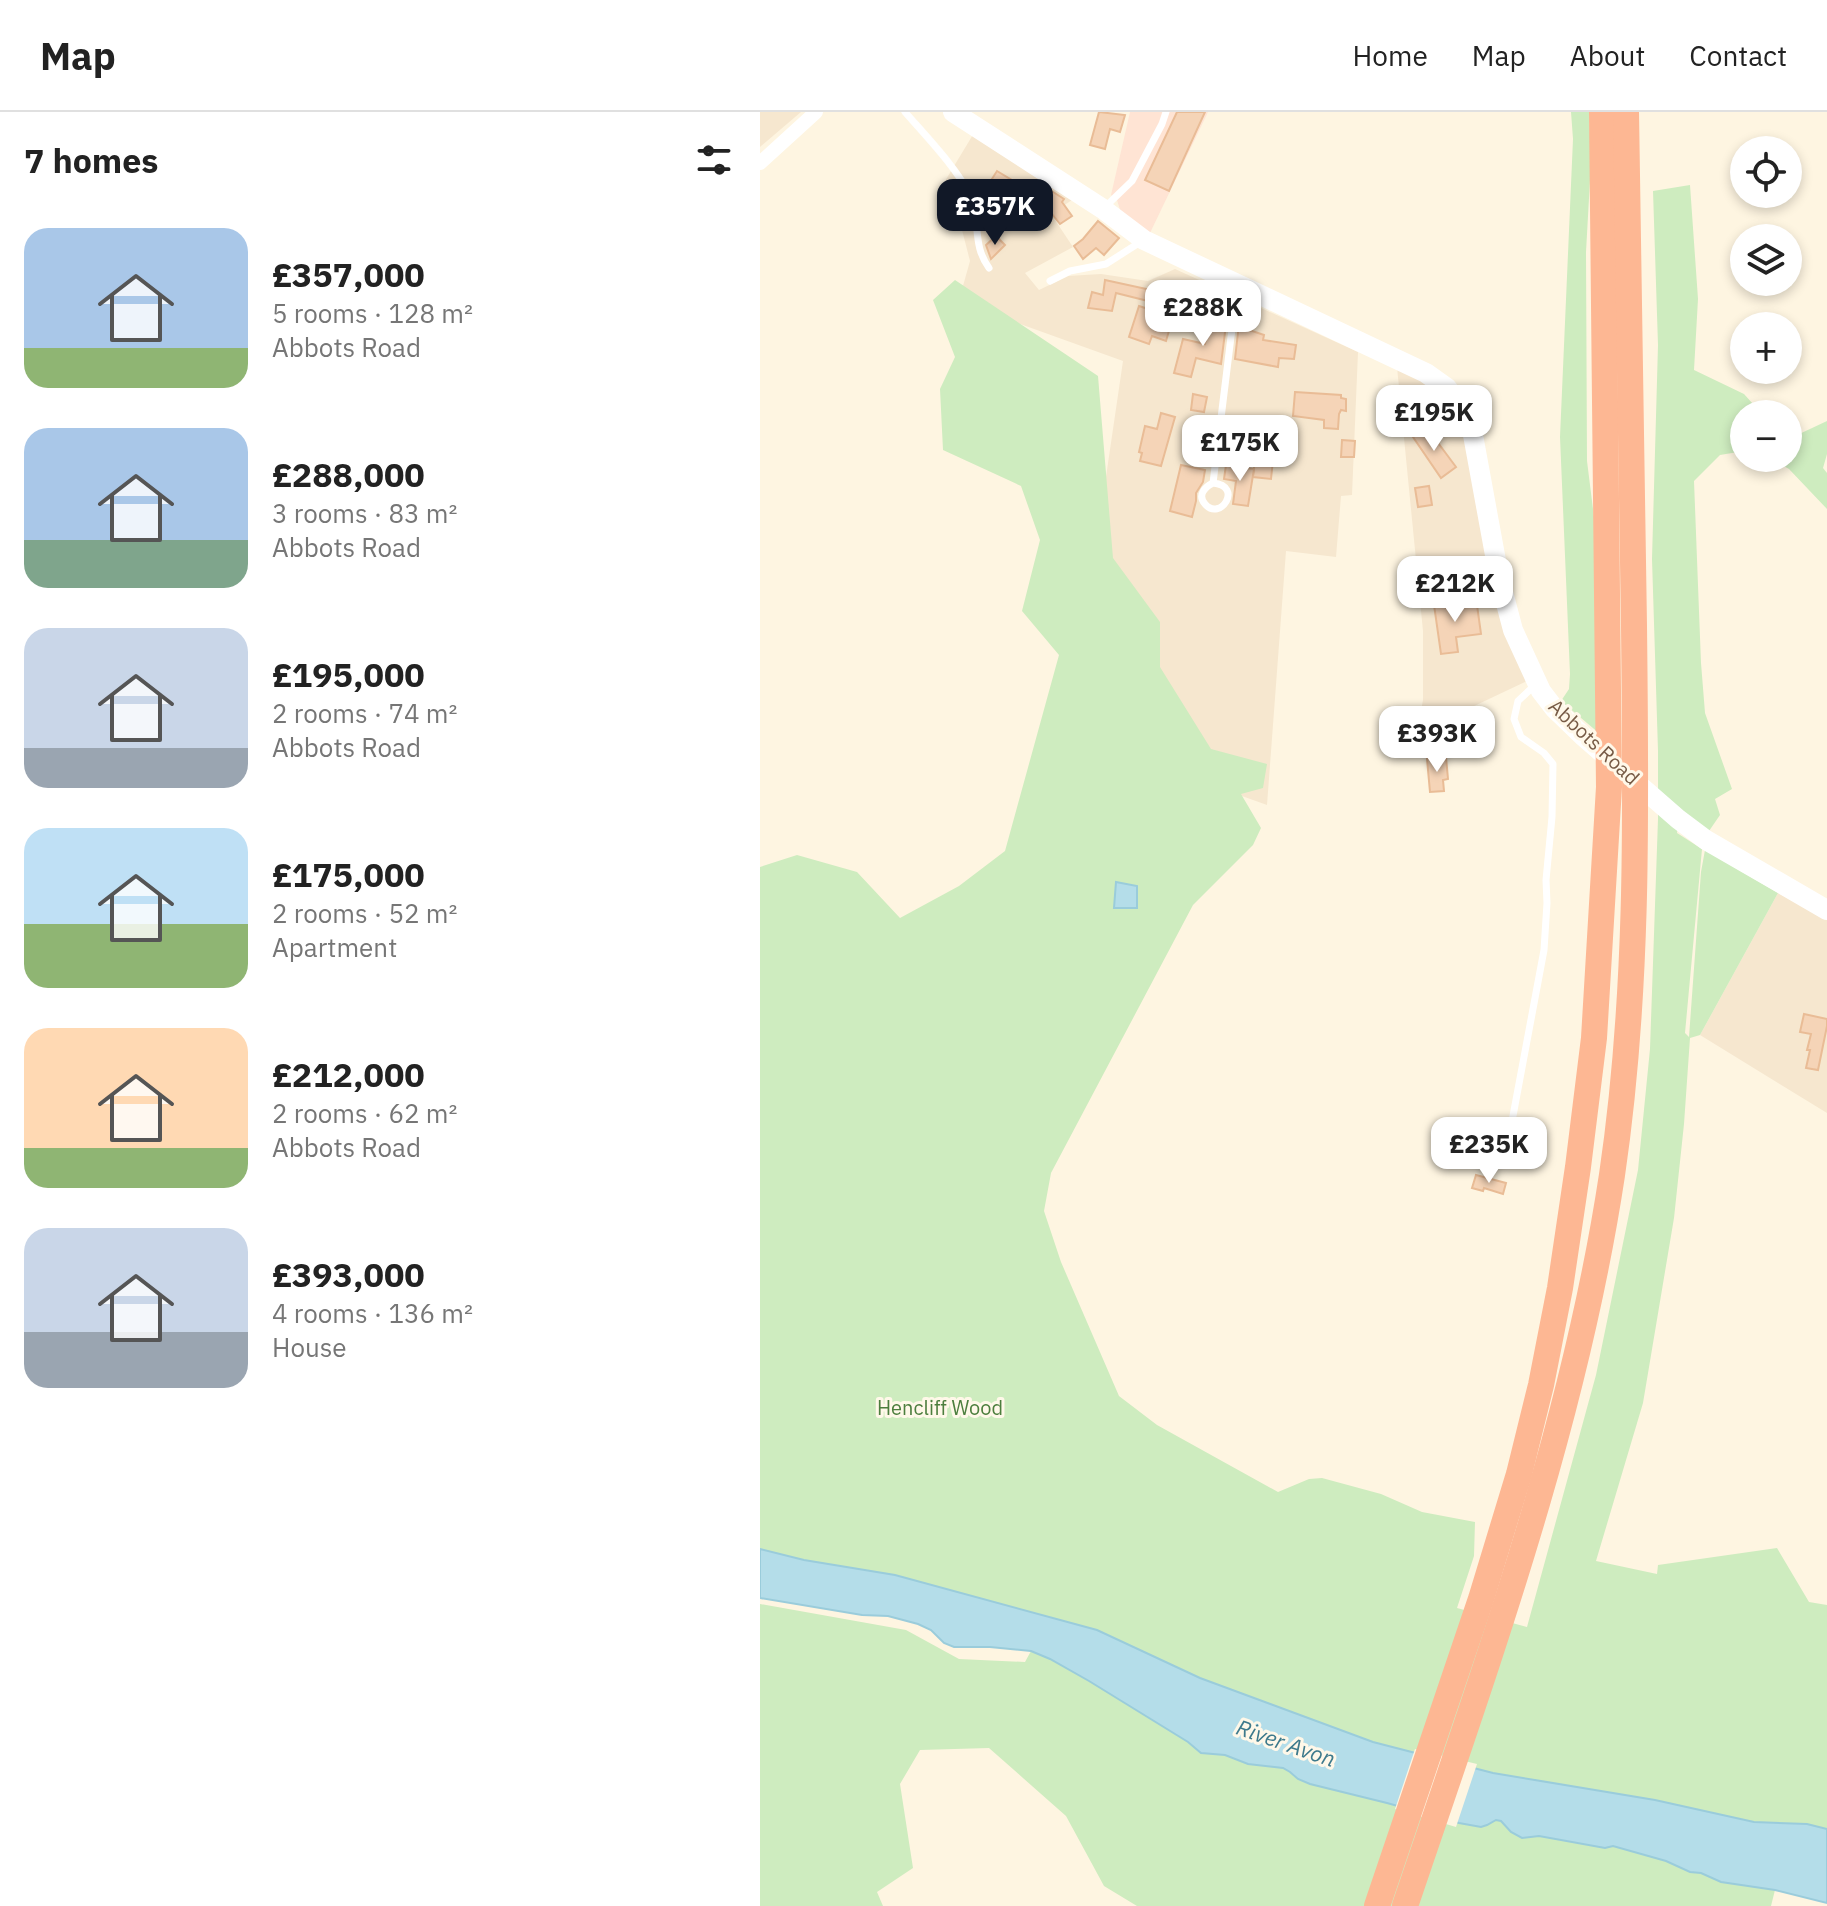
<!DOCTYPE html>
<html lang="en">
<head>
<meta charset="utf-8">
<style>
	body { margin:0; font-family:"IBM Plex Sans",sans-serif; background:#f2f2f2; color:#222; height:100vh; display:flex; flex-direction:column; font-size:30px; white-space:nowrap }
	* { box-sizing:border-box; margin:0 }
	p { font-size:26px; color:#767676 }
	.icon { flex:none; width:44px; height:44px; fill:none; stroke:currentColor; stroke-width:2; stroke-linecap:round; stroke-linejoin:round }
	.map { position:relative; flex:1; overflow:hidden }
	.details { display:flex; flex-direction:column; background:#fff; width:760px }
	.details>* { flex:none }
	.fabs { position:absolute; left:970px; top:24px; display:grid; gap:16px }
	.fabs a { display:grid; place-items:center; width:72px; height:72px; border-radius:50%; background:#fff; box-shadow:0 4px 12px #0003; font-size:40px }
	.price { position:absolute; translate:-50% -68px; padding:0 18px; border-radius:16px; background:#fff; color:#222; font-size:26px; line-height:52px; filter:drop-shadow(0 2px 4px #0008) }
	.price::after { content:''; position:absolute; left:50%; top:48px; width:24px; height:18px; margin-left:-12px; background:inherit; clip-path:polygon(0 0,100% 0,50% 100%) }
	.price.active { background:#111827; color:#fff }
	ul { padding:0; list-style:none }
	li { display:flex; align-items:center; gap:24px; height:200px; padding:0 24px }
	li span { display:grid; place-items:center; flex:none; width:224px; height:160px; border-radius:24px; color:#555 }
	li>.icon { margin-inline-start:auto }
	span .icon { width:96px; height:96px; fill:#fffc; stroke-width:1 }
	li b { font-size:34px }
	h2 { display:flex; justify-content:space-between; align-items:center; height:96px; padding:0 24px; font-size:34px }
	header { display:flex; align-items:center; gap:48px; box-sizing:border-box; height:112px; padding:0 40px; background:#fff; border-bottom:2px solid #e0e0e0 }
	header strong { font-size:38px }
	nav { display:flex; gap:44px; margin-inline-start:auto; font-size:28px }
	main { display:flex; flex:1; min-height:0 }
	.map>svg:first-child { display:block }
	.residential { fill:#f6e7cf }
	.commercial { fill:#ffe4d4 }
	.green { fill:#ceecbf }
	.water { fill:#b4dde9; stroke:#9accdb; stroke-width:2 }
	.pier { fill:#fef5e1 }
	.building { fill:#f5d4b7; stroke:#e9bc96; stroke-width:2 }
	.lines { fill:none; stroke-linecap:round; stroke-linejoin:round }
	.lane { stroke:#fff; stroke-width:7 }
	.street { stroke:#fff; stroke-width:14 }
	.secondary { stroke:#fff; stroke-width:20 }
	.highway { stroke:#fdb793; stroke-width:26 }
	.labels { text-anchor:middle; stroke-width:6; stroke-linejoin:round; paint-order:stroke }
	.street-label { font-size:20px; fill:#775b46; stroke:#fff8e9 }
	.park-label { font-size:20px; fill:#4c7e3d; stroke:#fff8e9 }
	.water-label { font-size:22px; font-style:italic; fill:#3e7a8c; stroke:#fff8e9 }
</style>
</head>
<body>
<header>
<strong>Map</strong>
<nav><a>Home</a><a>Map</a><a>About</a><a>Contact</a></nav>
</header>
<main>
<section class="details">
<h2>7 homes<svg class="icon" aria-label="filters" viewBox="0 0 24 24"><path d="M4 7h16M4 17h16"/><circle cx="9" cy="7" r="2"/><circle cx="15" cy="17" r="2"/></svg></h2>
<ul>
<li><span style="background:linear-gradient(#a9c7e8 75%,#8fb573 0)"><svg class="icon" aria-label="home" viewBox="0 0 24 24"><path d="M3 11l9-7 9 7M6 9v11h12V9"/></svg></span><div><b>£357,000</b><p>5 rooms · 128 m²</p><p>Abbots Road</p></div></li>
<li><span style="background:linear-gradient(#a9c7e8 70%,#7fa58c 0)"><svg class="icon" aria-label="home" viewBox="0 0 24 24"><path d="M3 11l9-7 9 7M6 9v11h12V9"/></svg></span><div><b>£288,000</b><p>3 rooms · 83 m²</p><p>Abbots Road</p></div></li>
<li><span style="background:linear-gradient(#c9d6e8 75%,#9aa5b1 0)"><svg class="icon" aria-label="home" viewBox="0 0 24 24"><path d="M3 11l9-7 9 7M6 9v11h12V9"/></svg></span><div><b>£195,000</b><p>2 rooms · 74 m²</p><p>Abbots Road</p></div></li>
<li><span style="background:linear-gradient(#bfe0f5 60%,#8fb573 0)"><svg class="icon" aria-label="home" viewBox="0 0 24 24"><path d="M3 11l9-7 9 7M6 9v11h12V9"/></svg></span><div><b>£175,000</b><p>2 rooms · 52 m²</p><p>Apartment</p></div></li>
<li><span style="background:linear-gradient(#ffd9b3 75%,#8fb573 0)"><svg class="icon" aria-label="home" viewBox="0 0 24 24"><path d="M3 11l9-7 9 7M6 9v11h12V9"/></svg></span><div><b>£212,000</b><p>2 rooms · 62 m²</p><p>Abbots Road</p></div></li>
<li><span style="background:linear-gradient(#c9d6e8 65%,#9aa5b1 0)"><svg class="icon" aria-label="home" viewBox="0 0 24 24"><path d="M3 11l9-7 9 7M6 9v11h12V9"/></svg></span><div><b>£393,000</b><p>4 rooms · 136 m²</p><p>House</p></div></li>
</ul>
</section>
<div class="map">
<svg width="1067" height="1794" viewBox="0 0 1067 1794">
	<rect width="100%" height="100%" fill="#fef5e1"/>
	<g class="residential">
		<path d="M 0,0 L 41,0 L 0,35 Z"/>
		<path d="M 214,21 L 318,84 L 291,102 L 313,135 L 265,161 L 279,178 L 308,164 L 341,162 L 388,169 L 415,157 L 598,240 L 592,383 L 581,384 L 576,445 L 526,439 L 507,693 L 454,674 L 341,449 L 342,392 L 363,249 L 216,196 L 201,181 L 210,149 L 193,83 L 185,69 Z"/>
		<path d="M 637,255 L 668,268 L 698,298 L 769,568 L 657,621 L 663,588 L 663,519 Z"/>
		<path d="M 1018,781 L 1067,807 L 1067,1001 L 940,923 Z"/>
	</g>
	<path class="commercial" d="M 370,0 L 448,0 L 390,121 L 361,101 L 357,88 L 351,83 Z"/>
	<g class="green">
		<path d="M 811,0 L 829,0 L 831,50 L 826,140 L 827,349 L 840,453 L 840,622 L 801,589 L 809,577 L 810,562 L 800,325 L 813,27 Z"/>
		<path d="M 930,73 L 938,187 L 934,258 L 984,282 L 1002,302 L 984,302 L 984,339 L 960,343 L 934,369 L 941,551 L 945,601 L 972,677 L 955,687 L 960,703 L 949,719 L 919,700 L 917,721 L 942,737 L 925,921 L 929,925 L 941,760 L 945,738 L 1018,781 L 940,923 L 930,926 L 924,1012 L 914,1106 L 883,1291 L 836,1449 L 897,1462 L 898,1453 L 1017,1436 L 1049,1490 L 1067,1493 L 1067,1717 L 1047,1712 L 994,1710 L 895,1688 L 733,1661 L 613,1630 L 440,1566 L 337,1518 L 135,1463 L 44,1448 L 0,1437 L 0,755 L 37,743 L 97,760 L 140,806 L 199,774 L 245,739 L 299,543 L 262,499 L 280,428 L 261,374 L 183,338 L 180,277 L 195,245 L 173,188 L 195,168 L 338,264 L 353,446 L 400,510 L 400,555 L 451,637 L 507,652 L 503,676 L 481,682 L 501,716 L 493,733 L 433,793 L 291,1061 L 284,1099 L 301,1150 L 359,1284 L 397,1313 L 518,1380 L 549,1367 L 562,1366 L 621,1382 L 662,1400 L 715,1410 L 714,1444 L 697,1496 L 767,1515 L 836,1263 L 878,1058 L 890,937 L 898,707 L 898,639 L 892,447 L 898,233 L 893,79 Z"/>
		<path d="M 1067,309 L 1067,342 L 1063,356 L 1067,361 L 1067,397 L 1029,357 L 1010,346 L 1028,346 L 1028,324 L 1035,324 Z"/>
		<path d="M 0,1492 L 146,1518 L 199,1547 L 265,1550 L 271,1539 L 290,1547 L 329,1569 L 428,1630 L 441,1641 L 465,1643 L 488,1652 L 523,1656 L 530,1660 L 538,1667 L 550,1672 L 627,1691 L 699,1711 L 727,1713 L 736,1708 L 741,1709 L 751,1720 L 762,1726 L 779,1724 L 845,1736 L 853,1734 L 906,1749 L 930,1760 L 941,1761 L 961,1770 L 1015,1778 L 1011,1794 L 377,1794 L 344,1774 L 306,1704 L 229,1636 L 160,1638 L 140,1672 L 153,1756 L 117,1780 L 123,1794 L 0,1794 Z"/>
	</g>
	<g class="water">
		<path d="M 356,770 L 377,774 L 377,796 L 354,796 Z"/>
		<path d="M 0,1437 L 44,1448 L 135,1463 L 337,1518 L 440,1566 L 613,1630 L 733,1661 L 895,1688 L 994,1710 L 1047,1712 L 1067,1717 L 1067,1791 L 1015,1778 L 961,1770 L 941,1761 L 930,1760 L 906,1749 L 853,1734 L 845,1736 L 779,1724 L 762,1726 L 751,1720 L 741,1709 L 736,1708 L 727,1713 L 721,1715 L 699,1711 L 627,1691 L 550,1672 L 538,1667 L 530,1660 L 523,1656 L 488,1652 L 465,1643 L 441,1641 L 428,1630 L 329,1569 L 290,1547 L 271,1539 L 230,1535 L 194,1535 L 184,1531 L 171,1518 L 158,1512 L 128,1504 L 102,1503 L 0,1486 Z"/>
	</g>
	<path class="pier" d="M 655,1637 L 717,1652 L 696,1715 L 635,1697 Z"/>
	<g class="building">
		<path d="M 339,0 L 365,3 L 360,20 L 350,17 L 345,37 L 330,33 Z"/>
		<path d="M 417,0 L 445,0 L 409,79 L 385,68 Z"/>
		<path d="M 237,59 L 260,73 L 251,87 L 247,85 L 244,91 L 225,98 L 225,83 L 223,81 Z"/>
		<path d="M 276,69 L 304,87 L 302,90 L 312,104 L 300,112 L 280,87 L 285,82 L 272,75 Z"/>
		<path d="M 338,109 L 359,126 L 344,143 L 336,136 L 323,147 L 314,134 L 323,127 Z"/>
		<path d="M 236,124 L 245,133 L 231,147 L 226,133 Z"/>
		<path d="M 345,168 L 391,178 L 388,189 L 356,181 L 352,199 L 328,196 L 332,180 L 343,183 Z"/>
		<path d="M 486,191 L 496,195 L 486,217 L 504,223 L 503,228 L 536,233 L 534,247 L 519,246 L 518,255 L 475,247 L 480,203 Z"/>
		<path d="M 379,194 L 391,198 L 390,201 L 402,205 L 401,209 L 411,212 L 406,229 L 392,224 L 389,232 L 369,225 Z"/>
		<path d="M 452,202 L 467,205 L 461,252 L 436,246 L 431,265 L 414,261 L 423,227 L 445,232 Z"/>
		<path d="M 535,280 L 581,283 L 581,286 L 586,287 L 586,299 L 581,298 L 579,302 L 578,317 L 564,316 L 564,308 L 533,304 Z"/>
		<path d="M 433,282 L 447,285 L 444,300 L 431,298 Z"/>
		<path d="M 401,301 L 415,305 L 401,354 L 380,349 L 382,341 L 379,340 L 385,314 L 397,317 Z"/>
		<path d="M 667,316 L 696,355 L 681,366 L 653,325 Z"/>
		<path d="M 497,326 L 510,327 L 508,348 L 513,348 L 511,367 L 493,365 Z"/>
		<path d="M 582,328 L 595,329 L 594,345 L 581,345 Z"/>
		<path d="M 421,353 L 445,358 L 443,370 L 436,381 L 436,389 L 432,405 L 410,399 Z"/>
		<path d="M 466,353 L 494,357 L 488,394 L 473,392 L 476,369 L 464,367 Z"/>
		<path d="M 669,374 L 672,393 L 658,395 L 655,376 Z"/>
		<path d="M 684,485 L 686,496 L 717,493 L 721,522 L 696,525 L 698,540 L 681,542 L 673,486 Z"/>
		<path d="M 686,645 L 688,667 L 683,668 L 684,679 L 670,680 L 667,647 Z"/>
		<path d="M 1044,902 L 1067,907 L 1067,914 L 1058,958 L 1046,956 L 1050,938 L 1047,938 L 1051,922 L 1040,920 Z"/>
		<path d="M 716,1063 L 746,1071 L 743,1082 L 724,1076 L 723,1079 L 712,1076 Z"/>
	</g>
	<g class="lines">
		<g class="lane">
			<path d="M 145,0 C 163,21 205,64 212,90 C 220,114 213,134 229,156"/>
			<path d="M 345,95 L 372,69 L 402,12 L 406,0"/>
			<path d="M 290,169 L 310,159 L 346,152 L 382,129"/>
			<path d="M 453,371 C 484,374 460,410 445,392 C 437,383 445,375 453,371 L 477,176"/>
			<path d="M 744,1052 L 784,838 L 787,791 L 786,768 L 792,705 L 793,652 L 784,641 L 761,625 L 754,607 L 758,589 L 775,573"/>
		</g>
		<path class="street" d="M 0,51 L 56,0"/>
		<path class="secondary" d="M 193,0 L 343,97 L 384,128 L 666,261 L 687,276 L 702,296 L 713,323 L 739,465 L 753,518 L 781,579 L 794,596 L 824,625 L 918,707 L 946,728 L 1067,798"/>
		<g class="highway">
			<path d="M 617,1794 L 721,1487 L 759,1362 L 781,1273 L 800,1176 L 818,1055 L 834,926 L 849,675 L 842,0"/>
			<path d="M 645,1794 C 726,1554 814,1314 852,1063 C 879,880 876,697 874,514 C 871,342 869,171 866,0"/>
		</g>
	</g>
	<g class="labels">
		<g class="street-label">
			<text transform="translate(834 630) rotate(43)" y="7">Abbots Road</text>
		</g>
		<g class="park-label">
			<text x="180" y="1303">Hencliff Wood</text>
		</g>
		<g class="water-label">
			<text transform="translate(526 1631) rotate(19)" y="8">River Avon</text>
		</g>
	</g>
</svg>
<div class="fabs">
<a><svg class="icon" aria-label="locate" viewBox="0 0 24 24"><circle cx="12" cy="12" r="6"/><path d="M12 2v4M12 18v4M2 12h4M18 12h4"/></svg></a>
<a><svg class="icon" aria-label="layers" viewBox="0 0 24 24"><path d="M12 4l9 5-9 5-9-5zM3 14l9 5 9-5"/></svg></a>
<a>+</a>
<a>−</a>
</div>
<b class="price active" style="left:235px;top:135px">£357K</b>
<b class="price" style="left:443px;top:236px">£288K</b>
<b class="price" style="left:674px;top:341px">£195K</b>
<b class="price" style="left:480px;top:371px">£175K</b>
<b class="price" style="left:695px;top:512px">£212K</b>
<b class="price" style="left:677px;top:662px">£393K</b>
<b class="price" style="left:729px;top:1073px">£235K</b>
</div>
</main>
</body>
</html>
